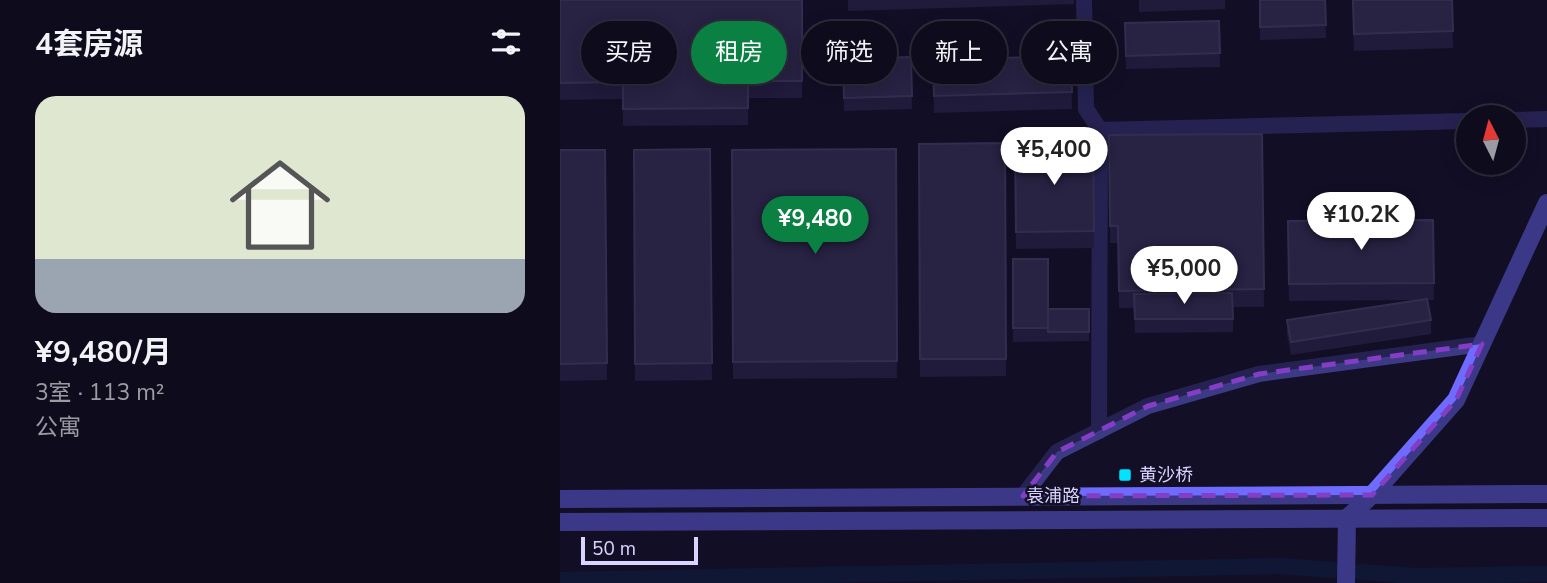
<!DOCTYPE html>
<html lang="zh">
<head>
<meta charset="utf-8">
<style>
	body { margin:0; font-family:"Nunito Sans","Noto Sans SC",sans-serif; background:#171425; color:#f1f3f6; height:100vh; display:flex; flex-direction:column; font-size:26px; white-space:nowrap }
	* { box-sizing:border-box; margin:0 }
	p { font-size:23px; color:#9b9ba3 }
	.icon { flex:none; width:38px; height:38px; fill:none; stroke:currentColor; stroke-width:2; stroke-linecap:round; stroke-linejoin:round }
	.map { position:relative; flex:1; overflow:hidden }
	.drawer { display:flex; flex-direction:column; background:#0e0b1c; width:560px }
	.drawer>* { flex:none }
	.banner { position:absolute; left:21px; top:21px; width:665px; height:63px; display:flex; gap:14px }
	.needle { width:46px; rotate:354deg }
	.controls { position:absolute; left:896px; top:105px; display:grid; gap:14px }
	.controls a { display:grid; place-items:center; width:70px; height:70px; border-radius:50%; background:#0e0b1c; box-shadow:0 4px 18px #0003,0 0 0 2px #2e2b3b; font-size:35px }
	.scale { position:absolute; left:21px; bottom:18px; width:117px; box-sizing:border-box; padding-left:7px; border:4px solid #d9d4ff; border-top:0; font-size:19px; line-height:24px; white-space:nowrap; color:#d9d4ff; -webkit-text-stroke:5px #130f26; paint-order:stroke }
	.price { position:absolute; translate:-50% -60px; padding:0 16px; border-radius:24px; background:#fff; color:#222; font-size:23px; line-height:46px; filter:drop-shadow(0 2px 4px #0008) }
	.price::after { content:''; position:absolute; left:50%; top:42px; width:21px; height:16px; margin-left:-10px; background:inherit; clip-path:polygon(0 0,100% 0,50% 100%) }
	.price.current { background:#0b8043; color:#fff }
	ul { padding:0; list-style:none }
	li { display:grid; align-content:center; gap:14px; height:371px; padding:0 35px }
	li span { display:grid; place-items:center; height:217px; border-radius:21px; color:#555 }
	li>.icon { margin-inline-start:auto }
	span .icon { width:126px; height:126px; fill:#fffc; stroke-width:1 }
	li b { font-size:30px }
	h2 { display:flex; justify-content:space-between; align-items:center; height:84px; padding:0 35px; font-size:30px }
	.chip { padding:0 24px; border-radius:32px; background:#0e0b1c; box-shadow:0 4px 18px #0003,0 0 0 2px #2e2b3b; font-size:24px; line-height:63px }
	.chip.current { background:#0b8043; color:#fff }
	main { display:flex; flex:1; min-height:0 }
	.map>svg:first-child { display:block }
	.lines { fill:none; stroke-linecap:round; stroke-linejoin:round }
	.canal { stroke:#0c2248; stroke-width:16 }
	.street { stroke:#3d3a85; stroke-width:16 }
	.secondary { stroke:#6f6bff; stroke-width:18 }
	.wall { fill:#312854 }
	.building { fill:#433a66; stroke:#5a527e; stroke-width:2 }
	.marked { fill:none; stroke:#843dc5; stroke-width:5; stroke-dasharray:14 9; stroke-linejoin:round }
	.poi-dot { fill:#00e5ff; stroke:#130f26; stroke-width:2.5 }
	.labels { text-anchor:middle; stroke-width:5; stroke-linejoin:round; paint-order:stroke }
	.poi-label { font-size:18px; fill:#d9d4ff; stroke:#130f26; text-anchor:start }
	.street-label { font-size:18px; fill:#d9d4ff; stroke:#130f26 }
</style>
</head>
<body>
<main>
<section class="drawer">
<h2>4套房源<svg class="icon" aria-label="filters" viewBox="0 0 24 24"><path d="M4 7h16M4 17h16"/><circle cx="9" cy="7" r="2"/><circle cx="15" cy="17" r="2"/></svg></h2>
<ul>
<li><span style="background:linear-gradient(#dfe7d0 75%,#9aa5b1 0)"><svg class="icon" aria-label="home" viewBox="0 0 24 24"><path d="M3 11l9-7 9 7M6 9v11h12V9"/></svg></span><div><b>¥9,480/月</b><p>3室 · 113 m²</p><p>公寓</p></div></li>
</ul>
</section>
<div class="map">
<svg width="987" height="583" viewBox="0 0 987 583">
	<rect width="100%" height="100%" fill="#130f26"/>
	<g class="lines">
		<g class="canal">
			<path d="M 800,572 L 856,576 L 987,574"/>
			<path d="M 0,580 L 721,566 L 772,570"/>
		</g>
		<g class="street">
			<path d="M 524,0 L 526,109 L 540,130 L 539,431"/>
			<path d="M 954,120 L 987,119"/>
			<path d="M 540,130 L 908,121"/>
			<path d="M 463,496 L 497,452 L 588,406 L 699,374 L 922,344"/>
		</g>
		<g class="secondary">
			<path d="M 0,499 L 987,494"/>
			<path d="M 0,522 L 987,518"/>
			<path d="M 786,583 L 787,518 L 812,495 L 896,400 L 987,203"/>
		</g>
	</g>
	<g class="wall">
		<path d="M 0,0 L 242,0 L 242,98 L 188,98 L 188,125 L 63,126 L 63,99 L 0,100 Z"/>
		<path d="M 288,0 L 514,0 L 514,4 L 288,11 Z"/>
		<path d="M 579,0 L 665,0 L 665,9 L 579,12 Z"/>
		<path d="M 700,0 L 765,0 L 766,38 L 700,40 Z"/>
		<path d="M 792,0 L 892,0 L 893,48 L 794,51 Z"/>
		<path d="M 659,21 L 660,67 L 566,69 L 565,23 Z"/>
		<path d="M 511,56 L 512,109 L 374,113 L 373,60 Z"/>
		<path d="M 351,57 L 352,109 L 284,111 L 283,59 Z"/>
		<path d="M 702,134 L 704,307 L 673,307 L 673,332 L 575,333 L 574,308 L 559,308 L 558,243 L 550,243 L 549,135 Z"/>
		<path d="M 455,142 L 533,142 L 534,248 L 456,249 Z"/>
		<path d="M 445,143 L 446,376 L 360,377 L 359,144 Z"/>
		<path d="M 150,149 L 152,380 L 75,381 L 74,150 Z"/>
		<path d="M 336,149 L 337,378 L 173,379 L 172,150 Z"/>
		<path d="M 0,150 L 45,150 L 47,380 L 0,381 Z"/>
		<path d="M 873,220 L 874,300 L 868,300 L 871,320 L 871,334 L 731,355 L 727,334 L 727,320 L 857,300 L 729,301 L 728,221 Z"/>
		<path d="M 453,259 L 488,309 L 529,309 L 529,341 L 453,342 Z"/>
	</g>
	<g class="building">
		<path d="M 0,0 L 242,0 L 242,81 L 188,81 L 188,108 L 63,109 L 63,82 L 0,83 Z"/>
		<path d="M 700,0 L 765,0 L 766,25 L 700,27 Z"/>
		<path d="M 793,0 L 892,0 L 893,31 L 794,34 Z"/>
		<path d="M 659,21 L 660,53 L 566,56 L 565,23 Z"/>
		<path d="M 511,56 L 512,92 L 374,96 L 373,60 Z"/>
		<path d="M 351,57 L 352,96 L 284,98 L 283,59 Z"/>
		<path d="M 702,134 L 704,289 L 559,291 L 558,226 L 550,226 L 549,135 Z"/>
		<path d="M 455,142 L 533,142 L 534,231 L 456,232 Z"/>
		<path d="M 445,143 L 446,359 L 360,359 L 359,144 Z"/>
		<path d="M 150,149 L 152,363 L 75,364 L 74,150 Z"/>
		<path d="M 336,149 L 337,361 L 173,362 L 172,150 Z"/>
		<path d="M 0,150 L 45,150 L 47,363 L 0,364 Z"/>
		<path d="M 873,220 L 874,283 L 729,284 L 728,221 Z"/>
		<rect x="453" y="259" width="35" height="69"/>
		<path d="M 672,293 L 673,319 L 575,319 L 574,294 Z"/>
		<path d="M 867,299 L 871,320 L 731,342 L 727,320 Z"/>
		<rect x="488" y="309" width="41" height="23"/>
	</g>
	<path d="M0 0H987V583H0ZM 922,344 L 896,400 L 812,495 L 463,496 L 497,452 L 588,406 L 699,374 Z" fill="#130f26" fill-opacity=".55" fill-rule="evenodd"/>
	<path class="marked" d="M 922,344 L 896,400 L 812,495 L 463,496 L 497,452 L 588,406 L 699,374 Z"/>
	<rect class="poi-dot" x="558" y="468" width="14" height="14" rx="3.5"/>
	<g class="labels">
		<g class="poi-label">
			<text x="579" y="481">黄沙桥</text>
		</g>
		<g class="street-label">
			<text x="493" y="502">袁浦路</text>
		</g>
	</g>
</svg>
<div class="controls">
<a><svg class="needle" viewBox="-14 -14 28 28"><path d="M0-13l5 13h-10z" fill="#e53935"/><path d="M0 13l5-13h-10z" fill="#9b9ba3"/></svg></a>
</div>
<div class="scale">50 m</div>
<b class="price" style="left:494px;top:187px">¥5,400</b>
<b class="price" style="left:801px;top:252px">¥10.2K</b>
<b class="price current" style="left:255px;top:256px">¥9,480</b>
<b class="price" style="left:624px;top:306px">¥5,000</b>
<div class="banner">
<a class="chip">买房</a>
<a class="chip current">租房</a>
<a class="chip">筛选</a>
<a class="chip">新上</a>
<a class="chip">公寓</a>
</div>
</div>
</main>
</body>
</html>
